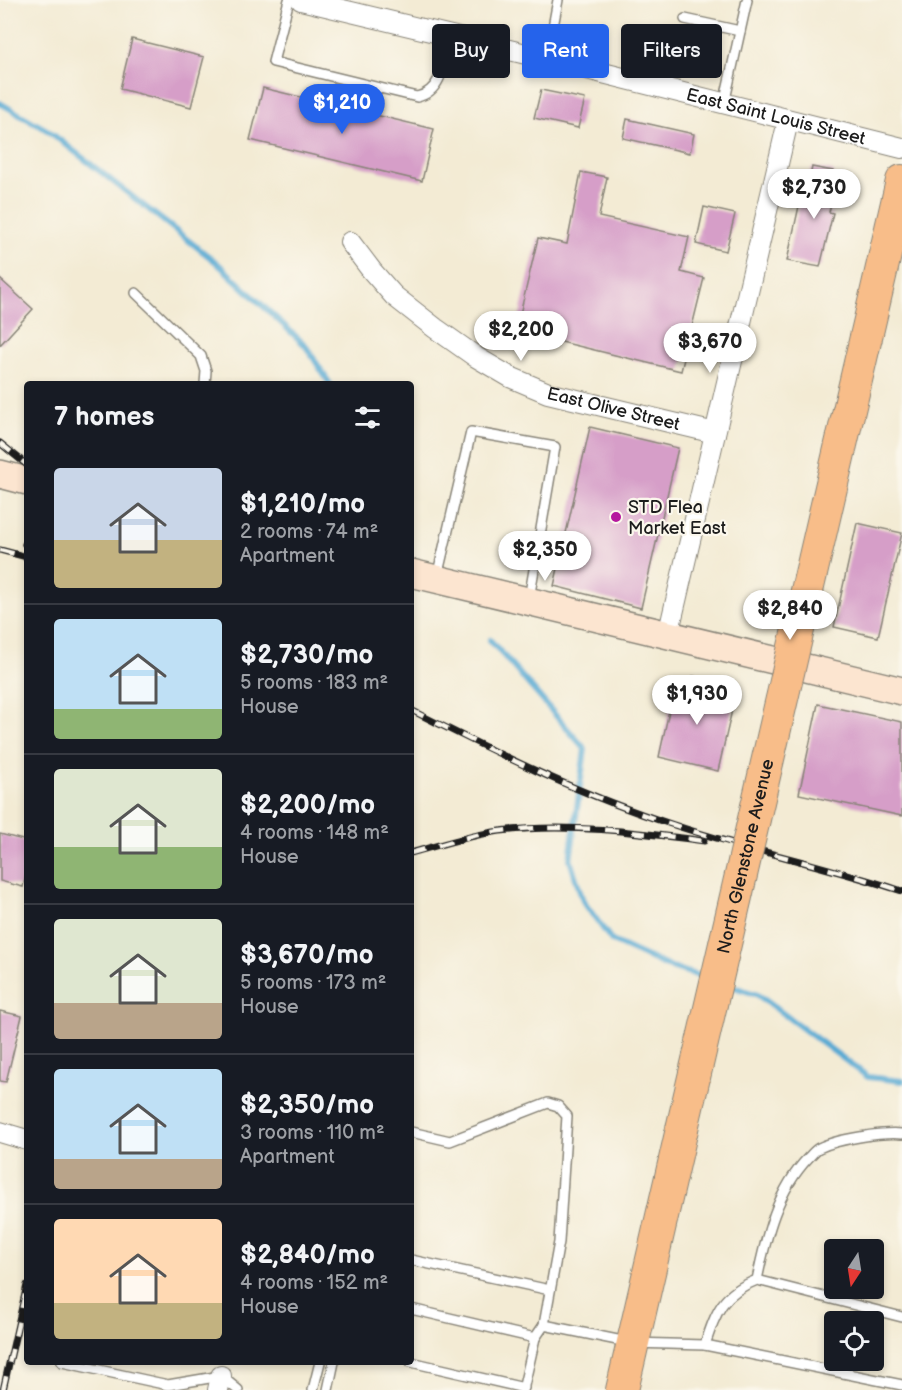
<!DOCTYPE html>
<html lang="en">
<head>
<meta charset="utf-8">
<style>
	body { margin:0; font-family:"Balsamiq Sans",sans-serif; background:#242831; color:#f1f3f6; height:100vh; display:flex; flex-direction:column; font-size:22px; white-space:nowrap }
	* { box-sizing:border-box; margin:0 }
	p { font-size:20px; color:#9ea1a6 }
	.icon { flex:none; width:33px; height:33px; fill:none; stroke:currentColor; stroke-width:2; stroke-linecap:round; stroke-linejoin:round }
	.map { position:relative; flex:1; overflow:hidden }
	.sheet { position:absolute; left:24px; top:381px; width:390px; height:984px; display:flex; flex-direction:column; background:#171b24; border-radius:6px; box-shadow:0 3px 9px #0003 }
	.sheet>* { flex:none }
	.top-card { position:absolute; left:432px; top:24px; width:380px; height:54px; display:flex; gap:12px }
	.needle { width:39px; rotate:192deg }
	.fabs { position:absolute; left:824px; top:1239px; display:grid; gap:12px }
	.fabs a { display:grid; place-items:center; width:60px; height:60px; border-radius:6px; background:#171b24; box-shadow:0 3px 9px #0003; font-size:30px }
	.price { position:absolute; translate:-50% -51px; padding:0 14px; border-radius:21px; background:#fff; color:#222; font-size:20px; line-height:39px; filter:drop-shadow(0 2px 3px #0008) }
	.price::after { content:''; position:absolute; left:50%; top:36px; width:18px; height:14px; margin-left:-9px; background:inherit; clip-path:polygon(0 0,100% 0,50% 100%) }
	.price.selected { background:#2563eb; color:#fff }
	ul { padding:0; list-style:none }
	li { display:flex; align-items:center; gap:18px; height:150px; padding:0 30px }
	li+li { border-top:2px solid #363941 }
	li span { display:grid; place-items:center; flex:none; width:168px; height:120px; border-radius:6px; color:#555 }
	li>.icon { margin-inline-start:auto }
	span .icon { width:72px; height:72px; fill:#fffc; stroke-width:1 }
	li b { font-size:26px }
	h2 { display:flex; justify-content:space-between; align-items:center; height:72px; padding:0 30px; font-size:26px }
	.tag { padding:0 21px; border-radius:6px; background:#171b24; box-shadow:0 3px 9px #0003; font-size:21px; line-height:54px }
	.tag.selected { background:#2563eb; color:#fff }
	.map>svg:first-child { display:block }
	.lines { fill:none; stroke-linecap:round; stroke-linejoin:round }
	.stream { stroke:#58aad3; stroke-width:6 }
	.building { fill:#d69ec8 }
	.service-casing { stroke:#888478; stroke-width:12 }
	.minor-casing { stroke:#888478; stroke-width:22 }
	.secondary-casing { stroke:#888478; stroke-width:30 }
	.primary-casing { stroke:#888478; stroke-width:34 }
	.service { stroke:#fff; stroke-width:9 }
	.minor { stroke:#fff; stroke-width:20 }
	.secondary { stroke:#fce5d0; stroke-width:27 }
	.primary { stroke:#f8bd89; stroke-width:32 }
	.rail-casing { stroke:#1c1c1c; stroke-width:7 }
	.rail { stroke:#fbf7ec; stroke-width:4.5; stroke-dasharray:14; stroke-linecap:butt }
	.primary-bridge-casing { stroke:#888478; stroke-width:34; stroke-linecap:butt }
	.primary-bridge { stroke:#f8bd89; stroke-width:32 }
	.poi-dot { fill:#b5179e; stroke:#fbf7ec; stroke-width:2 }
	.labels { text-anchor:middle; stroke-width:4.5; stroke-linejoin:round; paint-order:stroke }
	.street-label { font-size:18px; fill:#1c1c1c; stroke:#fbf7ec }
	.poi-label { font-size:18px; fill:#1c1c1c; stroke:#fbf7ec; text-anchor:start }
</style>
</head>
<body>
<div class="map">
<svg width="902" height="1390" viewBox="0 0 902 1390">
	<rect width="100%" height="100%" fill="#fbf7ec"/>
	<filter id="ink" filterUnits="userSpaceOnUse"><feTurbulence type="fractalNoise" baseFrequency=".0167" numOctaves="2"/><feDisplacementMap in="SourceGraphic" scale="12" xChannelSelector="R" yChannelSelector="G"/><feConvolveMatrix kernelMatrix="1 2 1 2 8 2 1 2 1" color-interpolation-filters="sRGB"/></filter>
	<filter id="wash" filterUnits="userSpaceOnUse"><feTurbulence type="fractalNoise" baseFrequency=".008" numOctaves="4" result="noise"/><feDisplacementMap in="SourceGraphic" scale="24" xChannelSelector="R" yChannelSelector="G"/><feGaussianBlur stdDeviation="1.35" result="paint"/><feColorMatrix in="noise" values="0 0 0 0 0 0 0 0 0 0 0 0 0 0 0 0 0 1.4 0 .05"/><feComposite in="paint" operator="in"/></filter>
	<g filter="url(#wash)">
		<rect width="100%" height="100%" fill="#f3ebd4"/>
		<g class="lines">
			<g class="stream">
				<path d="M 0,103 L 47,130 L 216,262 L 305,345 L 330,384"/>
				<path d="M 490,640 L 585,749 L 570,860 L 583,901 L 612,941 L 667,966 L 709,979"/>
				<path d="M 725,984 L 758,995 L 868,1077 L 902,1081"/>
			</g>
		</g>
		<g id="blocks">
			<g class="building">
				<path d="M 132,39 L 204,57 L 191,107 L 120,89 Z"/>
				<path d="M 263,88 L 434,129 L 422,181 L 250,140 Z"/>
				<path d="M 541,90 L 585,99 L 578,128 L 534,118 Z"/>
				<path d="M 627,119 L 694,134 L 690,153 L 623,138 Z"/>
				<path d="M 812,167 L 833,171 L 837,180 L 829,212 L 833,213 L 820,267 L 787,261 L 799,206 L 804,206 Z"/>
				<path d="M 581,172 L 607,177 L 599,217 L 689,237 L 681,272 L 704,278 L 681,371 L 516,331 L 538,238 L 567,244 Z"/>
				<path d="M 704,207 L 735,214 L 726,251 L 696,244 Z"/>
				<path d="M 0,279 L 33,309 L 0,345 Z"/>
				<path d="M 590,427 L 678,448 L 641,608 L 554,586 Z"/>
				<path d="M 857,523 L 902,533 L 878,637 L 834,627 Z"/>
				<path d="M 693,676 L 726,684 L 721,707 L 732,710 L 718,771 L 659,757 L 672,697 L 686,701 Z"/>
				<path d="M 818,704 L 902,722 L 902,816 L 799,794 Z"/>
				<path d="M 0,834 L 27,841 L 27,871 L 23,887 L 0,881 Z"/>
				<path d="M 0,1011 L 22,1016 L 6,1082 L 0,1081 Z"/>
			</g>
		</g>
	</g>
	<g filter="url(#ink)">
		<use href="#blocks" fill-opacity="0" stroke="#888478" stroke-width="1.5"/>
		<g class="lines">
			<defs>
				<g id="service">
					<path d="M 289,0 L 273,62 L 417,97 C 444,91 444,59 450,35"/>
					<path d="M 685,19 L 740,31"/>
					<path d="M 547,59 L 558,0"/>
					<path d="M 724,104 L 747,0"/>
					<path d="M 136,293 L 201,356 L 206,371 L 205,384"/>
					<path d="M 437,577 L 471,432 L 555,447 L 529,599"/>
					<path d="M 411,1132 L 450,1141 L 548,1103 L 558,1106 L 567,1116 L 559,1242 L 544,1325"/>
					<path d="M 411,1260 L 550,1290"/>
					<path d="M 757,1280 C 766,1236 777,1190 809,1157 C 812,1154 816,1149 819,1148 C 837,1139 883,1132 902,1134"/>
					<path d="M 411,1309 L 535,1338 L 544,1325 L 632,1343 L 705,1345 L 902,1385"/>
					<path d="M 705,1345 C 716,1312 722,1293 757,1280 L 902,1317"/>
					<path d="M 62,1362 L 168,1385 L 221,1376"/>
					<path d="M 411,1362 L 524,1388"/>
					<path d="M 221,1376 L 238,1390"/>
					<path d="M 313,1390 L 320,1362"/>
					<path d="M 328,1390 L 334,1362"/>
					<path d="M 523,1390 L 535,1338"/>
				</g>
				<g id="minor">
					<path id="s1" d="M 301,0 L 547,59 L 902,148"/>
					<path id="s2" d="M 350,242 L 372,271 L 394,296 L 435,328 L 476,357 L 510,377 L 548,393 L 715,433"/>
					<path d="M 668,635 L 788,121"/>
					<path d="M 0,1132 L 27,1140"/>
					<path d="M 218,1390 L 221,1376"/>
				</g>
				<g id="secondary">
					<path d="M 0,474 L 27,481"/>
					<path d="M 411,573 L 902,691"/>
				</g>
				<g id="primary">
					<path d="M 866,337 L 902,181"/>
					<path d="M 622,1390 L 682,1129"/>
				</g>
			</defs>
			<use href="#service" class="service-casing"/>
			<use href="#minor" class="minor-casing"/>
			<use href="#secondary" class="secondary-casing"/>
			<use href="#primary" class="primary-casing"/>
			<use href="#service" class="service"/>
			<use href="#minor" class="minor"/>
			<use href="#secondary" class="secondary"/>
			<use href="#primary" class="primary"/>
			<defs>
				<g id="rail">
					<path d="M 0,443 L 27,465"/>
					<path d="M 25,544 L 27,545"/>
					<path d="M 0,550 L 27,557"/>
					<path d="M 411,710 C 496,753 583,796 674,825 C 749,850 827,866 902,891"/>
					<path d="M 411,853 C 440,845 470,835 500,831 C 569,823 636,832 704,841"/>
					<path d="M 3,1390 L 27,1285"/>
				</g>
			</defs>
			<use href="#rail" class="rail-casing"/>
			<use href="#rail" class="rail"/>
			<defs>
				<g id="primary-bridge">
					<path id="s3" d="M 682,1129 L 866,337"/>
				</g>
			</defs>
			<use href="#primary-bridge" class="primary-bridge-casing"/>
			<use href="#primary-bridge" class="primary-bridge"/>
		</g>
	</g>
	<circle class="poi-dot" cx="616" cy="517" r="6"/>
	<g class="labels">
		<g class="street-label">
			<text dy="6" stroke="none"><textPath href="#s1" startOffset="489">East Saint Louis Street</textPath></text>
			<text dy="6" stroke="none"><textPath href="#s2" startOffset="320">East Olive Street</textPath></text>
			<text dy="6" stroke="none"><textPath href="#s3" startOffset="280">North Glenstone Avenue</textPath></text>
		</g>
		<g class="poi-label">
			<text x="628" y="513">STD Flea<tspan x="628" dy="21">Market East</tspan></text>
		</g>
	</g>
</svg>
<div class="fabs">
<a><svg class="needle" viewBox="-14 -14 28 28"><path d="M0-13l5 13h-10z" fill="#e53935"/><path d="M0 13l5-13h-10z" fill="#9ea1a6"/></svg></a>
<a><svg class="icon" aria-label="locate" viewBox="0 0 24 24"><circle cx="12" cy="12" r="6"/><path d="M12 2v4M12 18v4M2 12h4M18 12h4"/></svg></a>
</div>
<b class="price selected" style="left:342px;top:135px">$1,210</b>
<b class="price" style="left:814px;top:220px">$2,730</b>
<b class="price" style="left:521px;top:362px">$2,200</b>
<b class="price" style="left:710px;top:374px">$3,670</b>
<b class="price" style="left:545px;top:582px">$2,350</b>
<b class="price" style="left:790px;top:641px">$2,840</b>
<b class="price" style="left:697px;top:726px">$1,930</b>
<div class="top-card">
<a class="tag">Buy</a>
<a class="tag selected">Rent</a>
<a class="tag">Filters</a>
</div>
<section class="sheet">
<h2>7 homes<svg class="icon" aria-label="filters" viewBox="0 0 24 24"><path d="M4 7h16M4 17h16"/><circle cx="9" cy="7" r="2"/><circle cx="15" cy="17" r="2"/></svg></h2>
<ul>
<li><span style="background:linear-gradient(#c9d6e8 60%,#c2b280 0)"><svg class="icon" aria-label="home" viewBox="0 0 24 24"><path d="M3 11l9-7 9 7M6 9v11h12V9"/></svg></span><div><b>$1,210/mo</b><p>2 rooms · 74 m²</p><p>Apartment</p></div></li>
<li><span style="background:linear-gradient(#bfe0f5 75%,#8fb573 0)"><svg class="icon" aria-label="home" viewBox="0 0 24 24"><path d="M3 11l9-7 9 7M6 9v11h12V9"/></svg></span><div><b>$2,730/mo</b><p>5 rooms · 183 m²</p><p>House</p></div></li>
<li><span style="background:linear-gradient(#dfe7d0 65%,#8fb573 0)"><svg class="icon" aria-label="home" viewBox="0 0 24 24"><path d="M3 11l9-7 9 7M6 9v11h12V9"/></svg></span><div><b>$2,200/mo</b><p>4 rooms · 148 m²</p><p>House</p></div></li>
<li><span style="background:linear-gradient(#dfe7d0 70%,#b9a48a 0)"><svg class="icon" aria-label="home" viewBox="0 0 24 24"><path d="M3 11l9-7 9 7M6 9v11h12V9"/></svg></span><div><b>$3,670/mo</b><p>5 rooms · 173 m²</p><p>House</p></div></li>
<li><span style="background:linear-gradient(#bfe0f5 75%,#b9a48a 0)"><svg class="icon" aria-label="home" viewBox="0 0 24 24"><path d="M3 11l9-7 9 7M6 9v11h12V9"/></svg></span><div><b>$2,350/mo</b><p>3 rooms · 110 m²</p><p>Apartment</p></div></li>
<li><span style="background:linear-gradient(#ffd9b3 70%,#c2b280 0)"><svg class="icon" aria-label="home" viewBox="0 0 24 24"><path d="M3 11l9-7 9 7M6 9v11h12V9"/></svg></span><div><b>$2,840/mo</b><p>4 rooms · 152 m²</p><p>House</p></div></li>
</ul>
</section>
</div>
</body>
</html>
